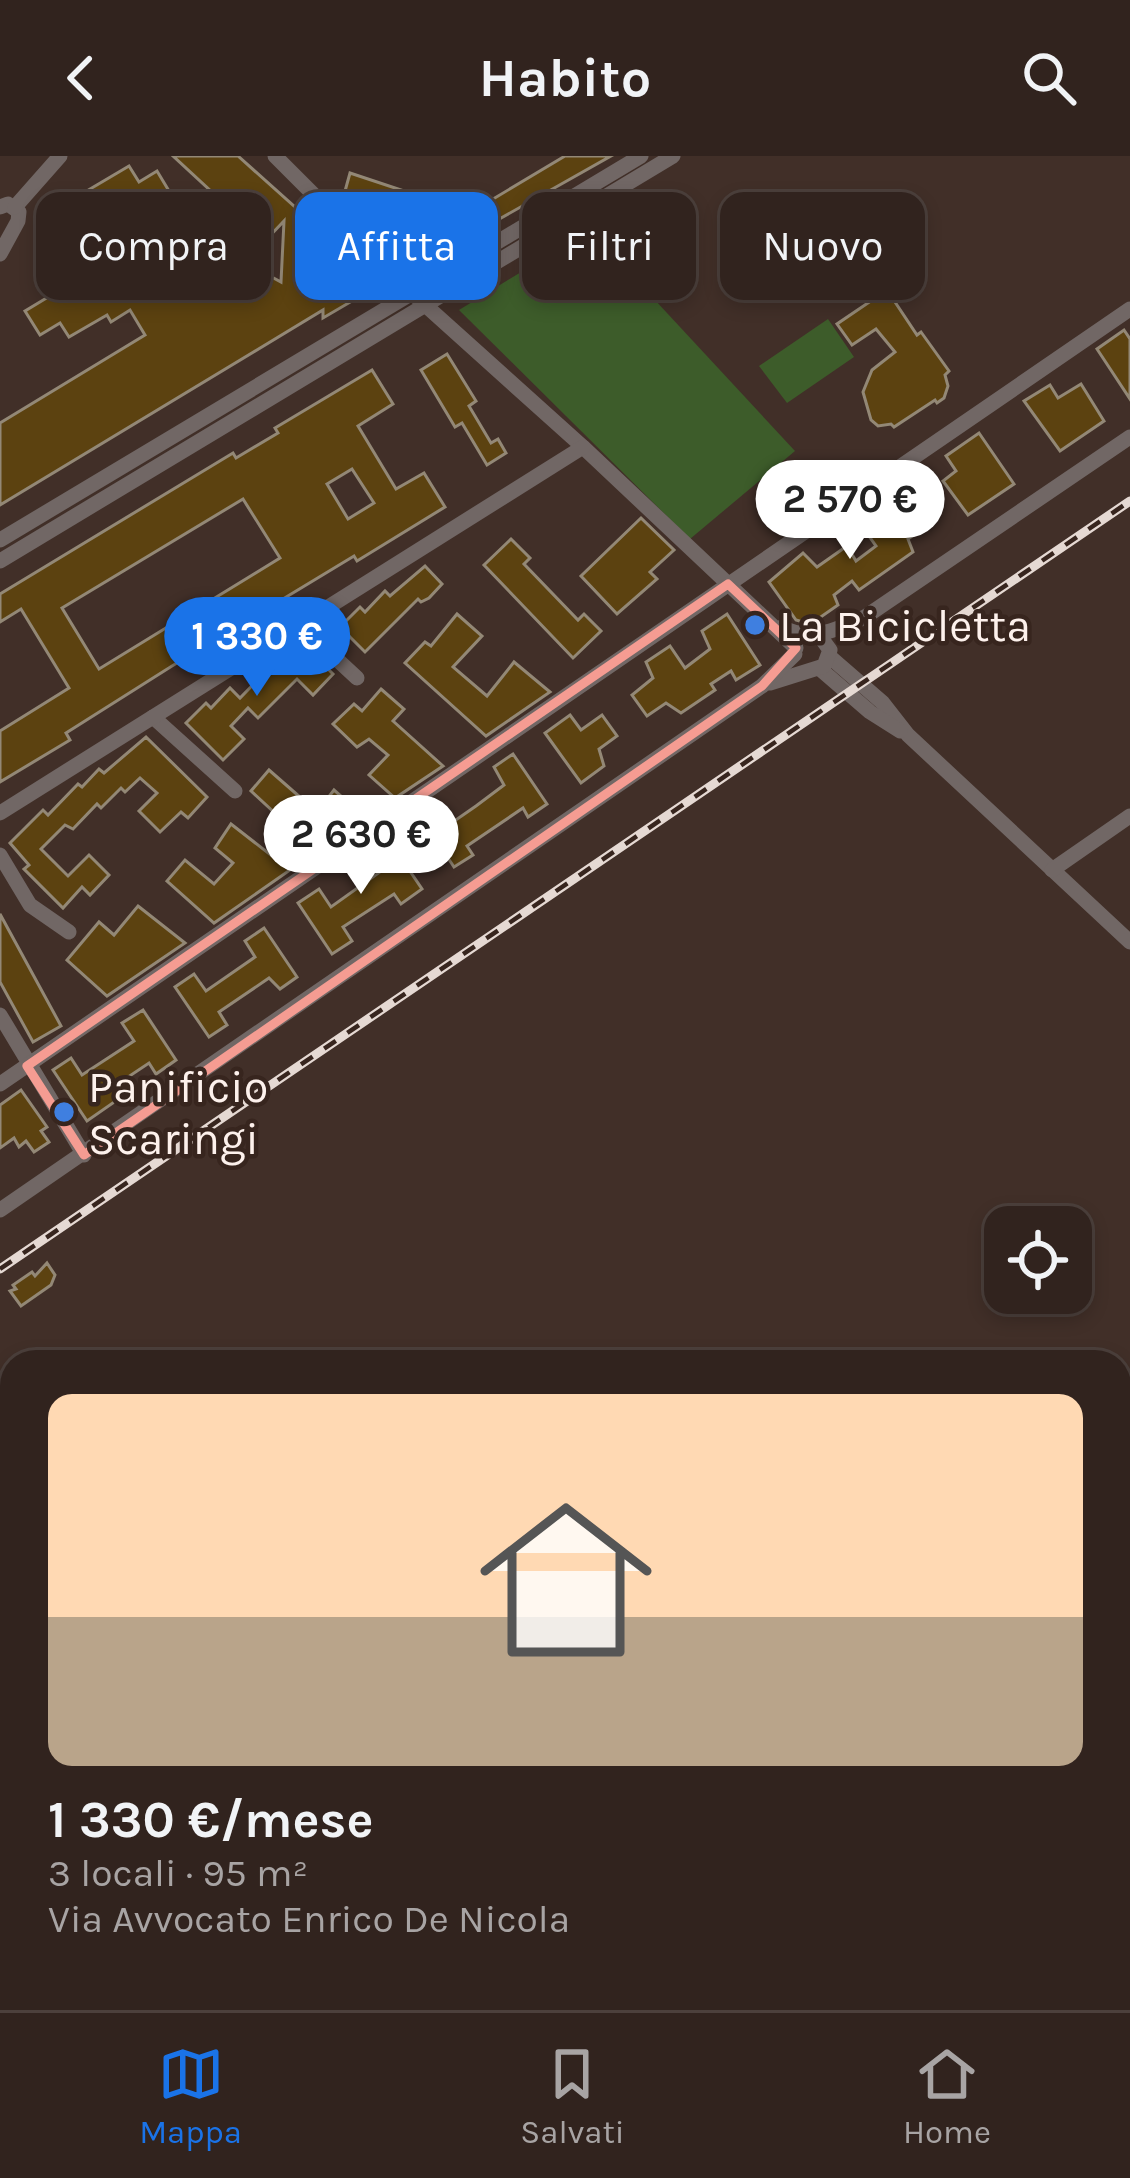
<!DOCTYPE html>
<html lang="it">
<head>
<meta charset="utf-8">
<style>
	body { margin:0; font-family:Karla,sans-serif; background:#392b27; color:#f1f3f6; height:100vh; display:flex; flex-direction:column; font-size:45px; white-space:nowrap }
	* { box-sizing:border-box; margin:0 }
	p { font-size:39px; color:#a8a4a4 }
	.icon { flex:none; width:66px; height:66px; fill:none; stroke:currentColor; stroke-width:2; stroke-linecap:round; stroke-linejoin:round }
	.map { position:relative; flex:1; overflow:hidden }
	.sheet { position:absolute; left:0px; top:1194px; width:1131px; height:660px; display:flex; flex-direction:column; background:#31231e; border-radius:36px 36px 0 0; box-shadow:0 6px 18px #0003,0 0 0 3px #4c403c }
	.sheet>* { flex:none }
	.banner { position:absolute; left:36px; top:36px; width:1059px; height:108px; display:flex; gap:24px }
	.controls { position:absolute; left:984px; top:1050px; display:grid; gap:24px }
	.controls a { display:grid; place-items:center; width:108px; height:108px; border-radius:24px; background:#31231e; box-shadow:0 6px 18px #0003,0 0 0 3px #4c403c; font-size:60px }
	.price { position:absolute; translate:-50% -102px; padding:0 27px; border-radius:42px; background:#fff; color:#222; font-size:39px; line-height:78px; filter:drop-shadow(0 3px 6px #0008) }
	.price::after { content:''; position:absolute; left:50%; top:72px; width:36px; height:27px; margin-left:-18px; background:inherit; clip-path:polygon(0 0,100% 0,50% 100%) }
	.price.selected { background:#1a73e8; color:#fff }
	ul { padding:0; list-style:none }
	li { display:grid; align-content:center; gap:24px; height:636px; padding:0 48px }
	li span { display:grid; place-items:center; height:372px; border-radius:24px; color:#555 }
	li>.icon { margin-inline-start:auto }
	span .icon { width:216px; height:216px; fill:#fffc; stroke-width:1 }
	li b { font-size:51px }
	.pill { padding:0 42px; border-radius:24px; background:#31231e; box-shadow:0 6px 18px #0003,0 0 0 3px #4c403c; font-size:42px; line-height:108px }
	.pill.selected { background:#1a73e8; color:#fff }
	header { display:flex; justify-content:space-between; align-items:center; height:156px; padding:0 48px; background:#31231e; font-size:54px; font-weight:700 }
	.tab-bar { display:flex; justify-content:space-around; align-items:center; height:168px; border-top:3px solid #4c403c; background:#31231e; font-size:33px; color:#a8a4a4 }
	.tab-bar a { display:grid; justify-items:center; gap:6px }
	.tab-bar .selected { color:#1a73e8 }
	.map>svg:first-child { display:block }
	.green { fill:#3d5c2a }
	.building { fill:#5c4210; stroke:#938876; stroke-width:3; fill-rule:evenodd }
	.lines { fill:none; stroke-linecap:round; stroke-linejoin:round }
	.minor { stroke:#716765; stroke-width:15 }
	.highway { stroke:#c3aba6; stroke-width:21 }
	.rail-casing { stroke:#e5d9d3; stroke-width:9 }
	.rail { stroke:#37251e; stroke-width:4.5; stroke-dasharray:14; stroke-linecap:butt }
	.marked { fill:none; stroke:#f59c92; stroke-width:9; stroke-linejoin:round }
	.shop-dot { fill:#3f7fe0; stroke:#37251e; stroke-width:4.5 }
	.labels { text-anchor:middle; stroke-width:9; stroke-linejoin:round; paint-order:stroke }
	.poi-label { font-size:45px; fill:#fdf1ec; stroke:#37251e; text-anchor:start }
</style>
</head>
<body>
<header><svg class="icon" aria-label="back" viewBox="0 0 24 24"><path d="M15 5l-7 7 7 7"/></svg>Habito<svg class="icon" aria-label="search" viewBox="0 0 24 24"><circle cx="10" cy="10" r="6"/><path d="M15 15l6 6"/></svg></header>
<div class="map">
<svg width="1130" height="1854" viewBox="0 0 1130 1854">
	<rect width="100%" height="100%" fill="#412f28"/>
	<g class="green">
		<path d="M 590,74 L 795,295 L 690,383 L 459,154 Z"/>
		<path d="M 828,163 L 854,201 L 787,247 L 759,210 Z"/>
	</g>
	<g class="building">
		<path d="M 173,0 L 238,0 L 381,128 L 323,162 L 323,154 L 0,349 L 0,267 L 145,179 L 130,154 L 111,166 L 107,159 L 69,181 L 60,167 L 40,179 L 25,155 L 98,111 L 63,49 L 129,10 L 139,26 L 157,15 L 169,35 L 139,53 L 162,91 L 207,65 L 240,121 L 255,112 L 281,126 L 284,65 L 265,85 Z"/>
		<path d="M 565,0 L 611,0 L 471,79 L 342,46 L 350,17 L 467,56 L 470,49 L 478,52 Z"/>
		<path d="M 887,134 L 917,179 L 921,176 L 949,215 L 945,219 L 948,230 L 944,242 L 937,247 L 935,244 L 894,271 L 891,268 L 878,270 L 871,264 L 863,236 L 872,214 L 895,196 L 876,173 L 852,189 L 837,168 Z"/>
		<path d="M 1124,174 L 1130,183 L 1130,243 L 1097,193 Z"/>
		<path d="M 447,198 L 476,245 L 469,250 L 491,287 L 498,283 L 506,297 L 487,309 L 462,267 L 455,271 L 421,214 Z"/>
		<path d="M 372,214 L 393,248 L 358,270 L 396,333 L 424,317 L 445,351 L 357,405 L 354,400 L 172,510 L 66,577 L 70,584 L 0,626 L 0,575 L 69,532 L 21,453 L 0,466 L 0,438 L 233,297 L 236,302 L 278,277 L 275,272 ZM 352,313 L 374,347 L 348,363 L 327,328 ZM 243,343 L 280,402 L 99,513 L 62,452 Z"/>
		<path d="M 1081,228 L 1104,265 L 1060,295 L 1024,245 L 1050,229 L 1058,242 Z"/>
		<path d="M 979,277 L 1014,328 L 968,359 L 943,325 L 956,315 L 946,300 Z"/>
		<path d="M 888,340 L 898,353 L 914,346 L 930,368 L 908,383 L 913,396 L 859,434 L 852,425 L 834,439 L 838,449 L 815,465 L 811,460 L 803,466 L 796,464 L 769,426 L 803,397 L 817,411 L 847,390 L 856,405 L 876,390 L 856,362 Z"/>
		<path d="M 641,362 L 674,394 L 650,416 L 657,423 L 617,458 L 581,420 Z"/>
		<path d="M 511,383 L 530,402 L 524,408 L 578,464 L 584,458 L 601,475 L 573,502 L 484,409 Z"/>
		<path d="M 425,410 L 442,428 L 429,442 L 421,446 L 418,443 L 365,496 L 340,471 L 360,451 L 365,456 L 385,435 L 390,440 Z"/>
		<path d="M 457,458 L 482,480 L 453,511 L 487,540 L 514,506 L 550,536 L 486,580 L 405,507 L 425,486 L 431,490 Z"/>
		<path d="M 727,458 L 760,509 L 736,524 L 731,515 L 711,528 L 715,534 L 681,557 L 666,547 L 647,560 L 632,539 L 653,522 L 646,506 L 670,490 L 685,512 L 710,493 L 702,475 Z"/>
		<path d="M 302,487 L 333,518 L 313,539 L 297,523 L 258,562 L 248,552 L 231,570 L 244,583 L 223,604 L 186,567 L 206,547 L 211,552 L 230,532 L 240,542 L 279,502 L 283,506 Z"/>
		<path d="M 381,533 L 404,553 L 393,565 L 443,610 L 395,642 L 369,619 L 388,599 L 369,583 L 357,591 L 333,568 L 354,548 L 362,555 Z"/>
		<path d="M 570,559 L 581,574 L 602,559 L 617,580 L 599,593 L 604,610 L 581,627 L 545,577 Z"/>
		<path d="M 146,581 L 207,641 L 188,662 L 181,656 L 160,676 L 139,655 L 157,637 L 140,622 L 125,636 L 121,632 L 101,652 L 97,648 L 73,673 L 65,669 L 41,693 L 68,720 L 89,699 L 109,719 L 90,739 L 82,731 L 63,752 L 24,713 L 29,709 L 10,687 L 43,654 L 48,659 L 78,628 L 82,631 L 99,613 L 104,617 Z"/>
		<path d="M 513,598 L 547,648 L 528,661 L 523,652 L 467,690 L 473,699 L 454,711 L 422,663 L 442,650 L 453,666 L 476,650 L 504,629 L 494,611 Z"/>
		<path d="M 269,614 L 317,656 L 334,634 L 366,662 L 317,696 L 251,635 Z"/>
		<path d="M 231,668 L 290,714 L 214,767 L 167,725 L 185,704 L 214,728 L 233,707 L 215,692 Z"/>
		<path d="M 388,683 L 422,733 L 401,748 L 394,738 L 343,771 L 352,785 L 332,798 L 298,747 L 319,733 L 331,751 L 380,716 L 367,697 Z"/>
		<path d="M 138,750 L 185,787 L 107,840 L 67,804 L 99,766 L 114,779 Z"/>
		<path d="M 0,758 L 61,870 L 33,886 L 0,826 Z"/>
		<path d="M 264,772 L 297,821 L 280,833 L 269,822 L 219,856 L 227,869 L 209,881 L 175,831 L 194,818 L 206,835 L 255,801 L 245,785 Z"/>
		<path d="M 143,854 L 176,904 L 156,918 L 149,907 L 125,923 L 133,933 L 87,965 L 53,914 L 71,902 L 82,919 L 134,885 L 122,867 Z"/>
		<path d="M 21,934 L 47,971 L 41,975 L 49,986 L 34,996 L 26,985 L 19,991 L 14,982 L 0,992 L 0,949 Z"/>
		<path d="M 47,1107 L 55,1119 L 51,1129 L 21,1150 L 10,1135 L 16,1133 L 13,1129 L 32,1116 L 35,1120 Z"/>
	</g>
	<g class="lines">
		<g class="minor">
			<path d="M 275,0 L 414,139 L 583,291 L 796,492"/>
			<path d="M 0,51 L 8,48 L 19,56 L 18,65 L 0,98"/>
			<path d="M 15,51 L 60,0"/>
			<path d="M 0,384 L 641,0"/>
			<path d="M 0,405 L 673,0"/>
			<path d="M 300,469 L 357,522"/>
			<path d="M 782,471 C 812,487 835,474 865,461 L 1130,281"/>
			<path d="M 830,501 L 883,547 L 908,579 L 1130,786"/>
			<path d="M 819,512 L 870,556 L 900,575"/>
			<path d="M 770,527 L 824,510 L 830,494 L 819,479"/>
			<path d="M 153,561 L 235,635"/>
			<path d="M 0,657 L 583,291"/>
			<path d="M 0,699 L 30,749 L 69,776"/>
			<path d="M 1052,714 L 1130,660"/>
			<path d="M 0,859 L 84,999"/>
			<path d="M 0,928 L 1130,153"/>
			<path d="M 0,1054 L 762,530 L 795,498"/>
			<path d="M 1119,1416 L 1130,1411"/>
			<path d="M 182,1854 L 213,1842"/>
		</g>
		<g class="highway">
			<path d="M 1119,1700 L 1130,1693"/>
			<path d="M 1119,1723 L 1130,1716"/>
			<path d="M 826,1854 L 852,1842"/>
			<path d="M 870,1854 L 896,1842"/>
		</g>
		<defs>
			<path id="rail" d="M 0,1113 L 1130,345"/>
		</defs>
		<use href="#rail" class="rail-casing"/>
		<use href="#rail" class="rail"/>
	</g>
	<path class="marked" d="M 728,428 L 796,492 L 762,530 L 84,999 L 27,910 Z"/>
	<g class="shop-dot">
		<circle cx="755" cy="469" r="12"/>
		<circle cx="64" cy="956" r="12"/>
	</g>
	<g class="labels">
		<g class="poi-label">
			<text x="779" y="485">La Bicicletta</text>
			<text x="88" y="946">Panificio<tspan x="88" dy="52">Scaringi</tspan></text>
		</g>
	</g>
</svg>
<div class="controls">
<a><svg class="icon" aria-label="locate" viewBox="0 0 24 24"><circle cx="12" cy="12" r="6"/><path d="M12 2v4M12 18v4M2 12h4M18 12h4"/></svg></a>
</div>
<b class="price" style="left:850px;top:406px">2 570 €</b>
<b class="price selected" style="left:257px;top:543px">1 330 €</b>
<b class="price" style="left:361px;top:741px">2 630 €</b>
<div class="banner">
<a class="pill">Compra</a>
<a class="pill selected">Affitta</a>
<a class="pill">Filtri</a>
<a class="pill">Nuovo</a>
</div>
<section class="sheet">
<ul>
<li><span style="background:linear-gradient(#ffd9b3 60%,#b9a48a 0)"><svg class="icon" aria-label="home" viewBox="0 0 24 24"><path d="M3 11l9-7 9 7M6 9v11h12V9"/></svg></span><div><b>1 330 €/mese</b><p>3 locali · 95 m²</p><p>Via Avvocato Enrico De Nicola</p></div></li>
</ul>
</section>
</div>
<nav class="tab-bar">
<a class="selected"><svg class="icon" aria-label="map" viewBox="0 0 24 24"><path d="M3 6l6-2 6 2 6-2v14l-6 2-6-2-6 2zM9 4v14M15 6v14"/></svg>Mappa</a>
<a><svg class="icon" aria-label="saved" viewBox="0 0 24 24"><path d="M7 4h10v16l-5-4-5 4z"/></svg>Salvati</a>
<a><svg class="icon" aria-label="home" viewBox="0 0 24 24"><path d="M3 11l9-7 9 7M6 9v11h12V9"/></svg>Home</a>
</nav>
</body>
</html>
